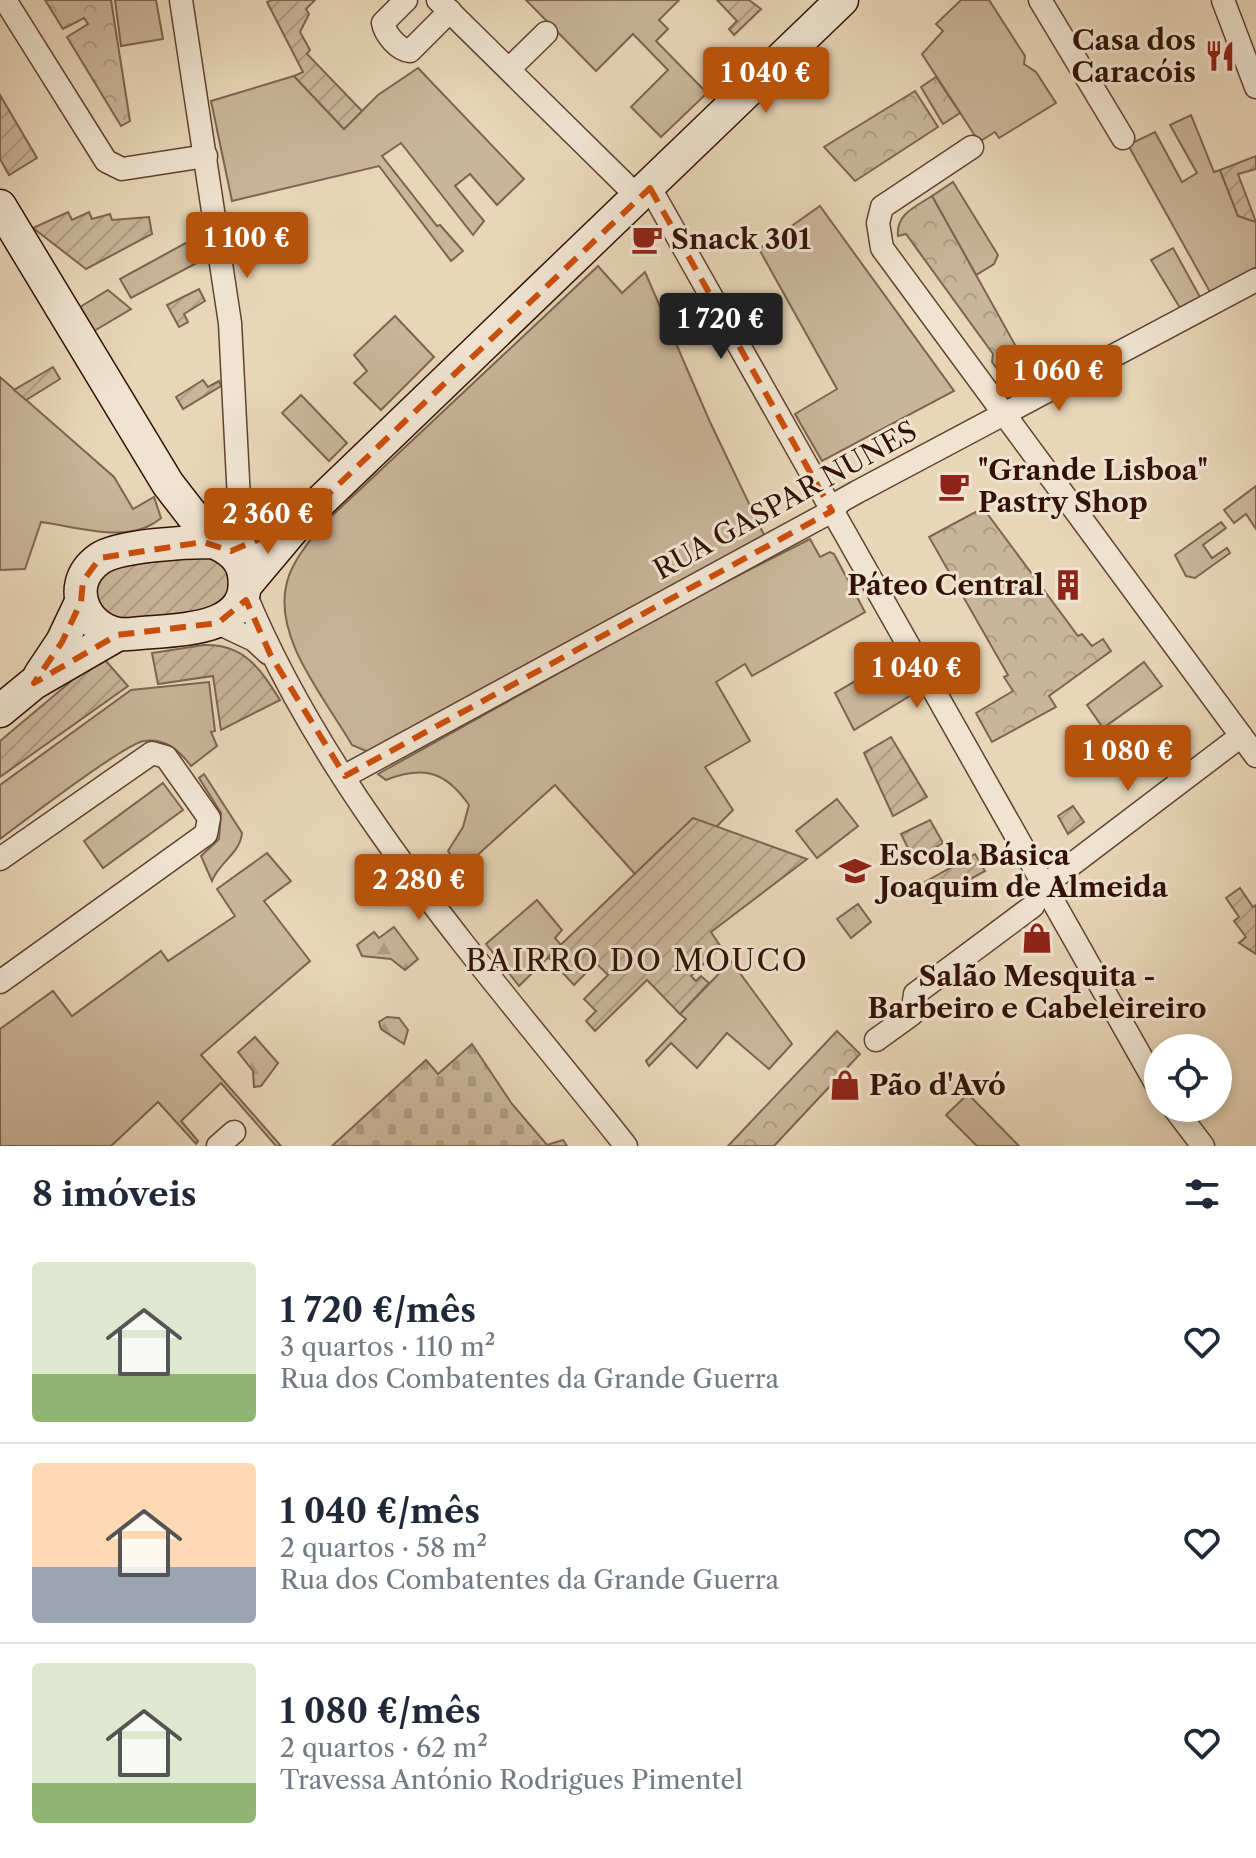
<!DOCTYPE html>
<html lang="pt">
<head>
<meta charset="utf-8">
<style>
	body { margin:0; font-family:"Libre Caslon Text",serif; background:#f2f2f3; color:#1f2937; height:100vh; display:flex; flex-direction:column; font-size:30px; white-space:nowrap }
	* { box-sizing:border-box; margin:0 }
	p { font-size:26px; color:#747a83 }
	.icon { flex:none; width:44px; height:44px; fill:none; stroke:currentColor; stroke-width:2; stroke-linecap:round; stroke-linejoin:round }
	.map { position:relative; height:1146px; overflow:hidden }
	.panel { display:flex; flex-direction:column; background:#fff; flex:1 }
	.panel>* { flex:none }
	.tools { position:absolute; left:1144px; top:1034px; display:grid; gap:16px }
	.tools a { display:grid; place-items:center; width:88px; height:88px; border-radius:50%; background:#fff; box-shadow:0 4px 12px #0003; font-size:40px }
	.price { position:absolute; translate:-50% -68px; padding:0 18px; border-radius:8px; background:#b45309; color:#fff; font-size:26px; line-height:52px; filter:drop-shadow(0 2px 4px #0008) }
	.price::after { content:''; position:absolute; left:50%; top:48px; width:24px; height:18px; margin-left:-12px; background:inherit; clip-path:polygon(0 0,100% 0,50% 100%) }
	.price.on { background:#222; color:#fff }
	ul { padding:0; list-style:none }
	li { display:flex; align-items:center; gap:24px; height:200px; padding:0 32px }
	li+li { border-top:2px solid #e0e1e3 }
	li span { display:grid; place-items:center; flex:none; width:224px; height:160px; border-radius:8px; color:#555 }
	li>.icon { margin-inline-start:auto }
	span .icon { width:96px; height:96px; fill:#fffc; stroke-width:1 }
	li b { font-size:34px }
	h2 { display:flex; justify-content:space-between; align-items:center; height:96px; padding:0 32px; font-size:34px }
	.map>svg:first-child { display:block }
	.grass { fill:#c9b59a; stroke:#7e6450; stroke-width:2 }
	.forest { fill:url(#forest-firs); stroke:#7e6450; stroke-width:2 }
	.cemetery { fill:url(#cemetery-stones); stroke:#7e6450; stroke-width:2 }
	.park { fill:url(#park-crowns); stroke:#7e6450; stroke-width:2 }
	.garden { fill:url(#garden-furrows); stroke:#7e6450; stroke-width:2 }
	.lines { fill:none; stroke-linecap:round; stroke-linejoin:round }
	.street-casing { stroke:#604332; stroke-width:25 }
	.secondary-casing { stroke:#321206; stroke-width:35 }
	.street { stroke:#f0e4d1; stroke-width:22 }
	.secondary { stroke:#f0e4d1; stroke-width:32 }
	.marked { fill:none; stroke:#cd4e0b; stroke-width:6; stroke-dasharray:16 10; stroke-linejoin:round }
	.labels { text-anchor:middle; stroke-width:6; stroke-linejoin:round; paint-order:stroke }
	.poi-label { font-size:28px; font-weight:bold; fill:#321206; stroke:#f0e4d1; text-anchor:start }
	.street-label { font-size:28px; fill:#321206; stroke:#f0e4d1 }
	.neighbourhood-label { font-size:30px; letter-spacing:2px; fill:#321206; stroke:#f0e4d1 }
</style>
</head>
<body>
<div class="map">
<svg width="1256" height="1146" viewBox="0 0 1256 1146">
	<defs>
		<pattern id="forest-firs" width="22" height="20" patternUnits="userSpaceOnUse" patternTransform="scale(2)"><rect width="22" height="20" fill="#c9b59a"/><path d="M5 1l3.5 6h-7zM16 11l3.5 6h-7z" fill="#ad9b83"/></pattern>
		<pattern id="cemetery-stones" width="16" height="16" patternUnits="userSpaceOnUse" patternTransform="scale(2)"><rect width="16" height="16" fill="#c9b59a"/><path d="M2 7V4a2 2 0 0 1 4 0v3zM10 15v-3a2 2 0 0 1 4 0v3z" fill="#ad9b83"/></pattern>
		<pattern id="park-crowns" width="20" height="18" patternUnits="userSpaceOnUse" patternTransform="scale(2)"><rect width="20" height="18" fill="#c9b59a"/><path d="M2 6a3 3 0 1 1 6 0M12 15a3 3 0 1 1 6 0" fill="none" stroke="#ad9b83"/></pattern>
		<pattern id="garden-furrows" width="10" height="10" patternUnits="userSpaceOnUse" patternTransform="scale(2)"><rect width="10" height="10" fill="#c9b59a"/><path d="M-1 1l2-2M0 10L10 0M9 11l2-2" fill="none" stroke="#ad9b83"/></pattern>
	</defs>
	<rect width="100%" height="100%" fill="#e8d6b8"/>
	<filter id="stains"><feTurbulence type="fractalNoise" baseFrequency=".0025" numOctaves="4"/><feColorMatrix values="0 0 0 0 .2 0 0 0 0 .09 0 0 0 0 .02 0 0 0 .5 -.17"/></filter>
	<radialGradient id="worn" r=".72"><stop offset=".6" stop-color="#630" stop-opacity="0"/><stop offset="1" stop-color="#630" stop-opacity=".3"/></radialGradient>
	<g class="grass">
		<path d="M 115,0 L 156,0 L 163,39 L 121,46 Z"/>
		<path d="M 526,0 L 679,0 L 659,20 L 668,29 L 656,41 L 707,93 L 661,137 L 631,107 L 668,70 L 633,34 L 596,71 Z"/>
		<path d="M 961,0 L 989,0 L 1025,56 L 1024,64 L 1036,72 L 1056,103 L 999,138 L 995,132 L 979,142 L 922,54 L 943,31 L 936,24 Z"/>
		<path d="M 418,68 L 524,179 L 497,205 L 470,174 L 455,186 L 484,221 L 473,235 L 401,143 L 382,156 L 437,226 L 440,225 L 463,251 L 451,261 L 379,166 L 232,201 L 211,101 L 294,76 L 344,129 L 378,95 Z"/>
		<path d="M 1191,115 L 1214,172 L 1220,170 L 1238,216 L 1256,222 L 1256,267 L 1210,292 L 1128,145 L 1155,132 L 1182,182 L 1197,173 L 1170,125 Z"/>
		<path d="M 953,182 L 998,255 L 994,264 L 976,275 L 932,196 Z"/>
		<path d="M 820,206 L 954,391 L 822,461 L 795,414 L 837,389 L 759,249 Z"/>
		<path d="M 204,233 L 208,257 L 131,298 L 120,279 Z"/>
		<path d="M 1173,248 L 1200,297 L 1180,308 L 1151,260 Z"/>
		<path d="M 598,266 L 622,293 L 645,272 L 710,422 L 765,537 L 368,752 L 352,745 C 325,698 272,637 287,582 C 292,562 307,545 319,528 Z"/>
		<path d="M 108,290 L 131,309 L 94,331 L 80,307 Z"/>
		<path d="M 395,316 L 434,357 L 381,410 L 354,383 L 367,371 L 354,355 Z"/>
		<path d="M 0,377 L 114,477 L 133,509 L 154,497 L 161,518 C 130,545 79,527 41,522 L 25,569 L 0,570 Z"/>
		<path d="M 301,395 L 347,443 L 329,461 L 282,413 Z"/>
		<path d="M 1256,486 L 1256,529 L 1246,514 L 1234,523 L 1224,510 Z"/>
		<path d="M 1221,522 L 1226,528 L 1203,545 L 1212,558 L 1227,548 L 1230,553 L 1195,578 L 1186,576 L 1175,555 Z"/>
		<path d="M 810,539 L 820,557 L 830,552 L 834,554 L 865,612 L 752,676 L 745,664 L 716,682 L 750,741 L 705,767 L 733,810 L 716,827 L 693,819 L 635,874 L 555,785 L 461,870 L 448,851 L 463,827 L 469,805 C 446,772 425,765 386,780 L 378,774 L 686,602 Z"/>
		<path d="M 893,659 L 913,694 L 854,730 L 835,693 Z"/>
		<path d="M 1144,662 L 1162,686 L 1103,728 L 1087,705 Z"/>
		<path d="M 209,682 L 215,731 L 211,732 L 217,746 L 191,766 C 179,750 165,738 144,741 C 125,743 23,822 0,839 L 0,785 L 131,690 Z"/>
		<path d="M 204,774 L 242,833 C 240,854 219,862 212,881 L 201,856 L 219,839 L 221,813 L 199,778 Z"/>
		<path d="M 163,783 L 183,810 L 103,868 L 84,841 Z"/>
		<path d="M 837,799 L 858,826 L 817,858 L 796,831 Z"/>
		<path d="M 267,853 L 291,881 L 264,901 L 310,961 L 201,1055 L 281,1146 L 276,1146 L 221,1083 L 181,1121 L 198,1141 L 196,1144 L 158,1102 L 111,1146 L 0,1146 L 0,1029 L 53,991 L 72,1016 L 161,951 L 168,961 L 235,916 L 217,889 Z"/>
		<path d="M 537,900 L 562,930 L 555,938 L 561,945 L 519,986 L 486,944 Z"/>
		<path d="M 731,961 L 792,1044 L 769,1069 L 727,1033 L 697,1068 L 671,1043 L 649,1066 L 646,1061 L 686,1019 L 680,1014 Z"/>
		<path d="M 968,1094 L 1019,1146 L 977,1146 L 946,1115 Z"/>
	</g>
	<g class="forest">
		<path d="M 394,927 L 418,959 L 405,970 L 391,959 L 362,956 L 357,945 L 374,932 L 379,938 Z"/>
		<path d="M 387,1017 L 399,1018 L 408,1030 L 404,1044 L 381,1029 L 379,1022 Z"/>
		<path d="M 255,1037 L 278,1063 L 261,1086 L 254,1087 L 253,1071 L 238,1052 Z"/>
	</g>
	<path class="cemetery" d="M 472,1044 L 512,1104 L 547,1145 L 563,1140 L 567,1146 L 332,1146 L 426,1060 L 438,1074 Z"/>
	<g class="park">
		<path d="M 45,0 L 111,0 L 130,121 L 121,126 L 67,37 L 88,24 L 84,18 L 63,29 Z"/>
		<path d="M 936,77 L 960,113 L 943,124 L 921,87 Z"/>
		<path d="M 915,91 L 938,127 L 855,181 L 824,147 Z"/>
		<path d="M 932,196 L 1029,370 L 1015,379 L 1003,377 L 992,362 L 993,354 L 906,234 L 898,236 C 896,214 915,207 932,196 Z"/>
		<path d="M 983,508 L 1078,636 L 1082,634 L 1092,646 L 1103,639 L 1111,651 L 1049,696 L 1056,707 L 992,742 L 976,713 L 1013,691 L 1004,677 L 1008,675 L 929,537 Z"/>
		<path d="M 858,904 L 871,922 L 851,938 L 837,919 Z"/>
		<path d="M 837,1031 L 860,1054 L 774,1146 L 728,1146 Z"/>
	</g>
	<g class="garden">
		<path d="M 272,0 L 315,0 L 306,9 L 309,14 L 300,32 L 310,50 L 307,54 L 362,111 L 344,129 L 294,76 L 303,72 L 267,2 Z"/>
		<path d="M 717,0 L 749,0 L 761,9 L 734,35 L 729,29 L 737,21 Z"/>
		<path d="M 0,95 L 37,158 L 9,175 L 0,159 Z"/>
		<path d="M 1256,156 L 1256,169 L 1238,174 L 1256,222 L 1238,216 L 1220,170 Z"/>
		<path d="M 68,212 L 72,220 L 89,212 L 92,219 L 110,214 L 112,220 L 149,217 L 152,234 L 86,269 L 33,228 Z"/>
		<path d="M 199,289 L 205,301 L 184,314 L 188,322 L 179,327 L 167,305 Z"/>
		<path d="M 53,367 L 60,379 L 26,400 L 14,390 Z"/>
		<path d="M 203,380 L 208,387 L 219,381 L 221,386 L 183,409 L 176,397 Z"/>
		<path d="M 210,554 L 227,562 L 232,597 L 216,608 L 125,621 L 103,611 L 95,593 L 104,572 L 116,566 Z"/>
		<path d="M 204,645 C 244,643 261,670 280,700 L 221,730 L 213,676 L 158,684 L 152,653 Z"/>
		<path d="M 105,660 L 128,686 L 0,777 L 0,741 L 82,672 Z"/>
		<path d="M 891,737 L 927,797 L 893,816 L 864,753 Z"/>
		<path d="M 1073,806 L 1084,822 L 1068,834 L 1058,816 Z"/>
		<path d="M 693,818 L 807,859 L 711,932 L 721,947 L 691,976 L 696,981 L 701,976 L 709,983 L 680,1014 L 647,980 L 595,1031 L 586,1021 L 596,1011 L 584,999 L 608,975 L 596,963 L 574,985 L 548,957 Z"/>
		<path d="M 930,820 L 943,843 L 914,860 L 901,834 Z"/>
		<path d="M 975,854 L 985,871 L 936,898 L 930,896 L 925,882 Z"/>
		<path d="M 1240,888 L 1253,907 L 1256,905 L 1256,954 L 1239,943 L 1246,937 L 1234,921 L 1239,917 L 1226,898 Z"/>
	</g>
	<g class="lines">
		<defs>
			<g id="street">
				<path d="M 5,0 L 106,161 L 122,169 L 206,156"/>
				<path d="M 181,0 L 230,323 L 239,500 L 238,522 L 231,536"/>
				<path d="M 406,0 L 383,23 C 385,34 398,50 410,51 L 450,11"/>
				<path d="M 438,0 L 639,198"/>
				<path d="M 1040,0 L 1123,138"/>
				<path d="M 1223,0 L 1256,87"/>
				<path d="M 509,69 L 546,33"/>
				<path d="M 972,147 L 882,207 L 878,223 L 882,248 L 1256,756"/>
				<path d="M 650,188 L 1158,1087"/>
				<path d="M 244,591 C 327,795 491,975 626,1146"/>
				<path d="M 218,623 L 254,640 L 268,653"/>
				<path d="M 345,776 L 832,511 L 841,501 L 857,492 L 1256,280"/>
				<path d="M 0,859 L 152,753 L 166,757 L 209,818 L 206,834 L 0,982"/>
				<path d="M 1042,887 L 1241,736"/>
				<path d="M 876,1040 L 912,1014 L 915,994 L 1033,906 L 1042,887"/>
				<path d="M 1174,1108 L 1203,1146"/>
				<path d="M 218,1146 L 234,1132"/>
			</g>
			<g id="secondary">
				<path d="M 0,206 L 168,484 L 213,542"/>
				<path d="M 238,522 L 255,540"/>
				<path d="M 213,542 C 228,548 242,558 244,575 C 253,635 170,629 131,634 C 89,639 60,587 99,559 C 119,545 188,542 213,542 Z"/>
				<path d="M 245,586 L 298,523 L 842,0"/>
				<path d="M 40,675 L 62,642 L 81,602"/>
				<path d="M 0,711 L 34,683 L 117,635"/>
			</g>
		</defs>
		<use href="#street" class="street-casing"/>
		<use href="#secondary" class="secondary-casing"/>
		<use href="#street" class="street"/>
		<use href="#secondary" class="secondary"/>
	</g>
	<path class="marked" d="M 650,188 L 832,511 L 345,776 L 271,656 L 246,600 L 218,623 L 117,635 L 34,683 L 62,642 L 81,602 L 83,581 L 100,558 L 203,542 L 231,551 L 298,523 Z"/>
	<defs>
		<symbol id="restaurant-bare" viewBox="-9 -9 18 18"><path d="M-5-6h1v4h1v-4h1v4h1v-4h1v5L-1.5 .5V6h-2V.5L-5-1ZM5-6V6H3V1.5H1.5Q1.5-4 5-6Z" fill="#8f2418" stroke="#f0e4d1" stroke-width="2.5" paint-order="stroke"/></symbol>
		<symbol id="cafe-bare" viewBox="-9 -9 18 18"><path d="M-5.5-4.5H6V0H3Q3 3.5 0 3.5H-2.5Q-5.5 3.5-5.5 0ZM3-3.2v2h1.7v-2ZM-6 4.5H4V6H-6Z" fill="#8f2418" stroke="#f0e4d1" stroke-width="2.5" paint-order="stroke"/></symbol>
		<symbol id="building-bare" viewBox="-9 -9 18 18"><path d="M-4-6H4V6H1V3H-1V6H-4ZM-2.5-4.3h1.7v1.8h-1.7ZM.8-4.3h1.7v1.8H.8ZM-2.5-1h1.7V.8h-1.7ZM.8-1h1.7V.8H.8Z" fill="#8f2418" stroke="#f0e4d1" stroke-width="2.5" paint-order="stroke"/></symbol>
		<symbol id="school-bare" viewBox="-9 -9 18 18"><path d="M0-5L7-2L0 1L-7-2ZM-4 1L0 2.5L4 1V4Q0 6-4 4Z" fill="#8f2418" stroke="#f0e4d1" stroke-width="2.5" paint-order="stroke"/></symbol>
		<symbol id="shop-bare" viewBox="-9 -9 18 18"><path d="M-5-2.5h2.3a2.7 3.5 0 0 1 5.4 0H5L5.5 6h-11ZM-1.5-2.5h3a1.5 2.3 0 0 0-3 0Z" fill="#8f2418" stroke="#f0e4d1" stroke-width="2.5" paint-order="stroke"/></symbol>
	</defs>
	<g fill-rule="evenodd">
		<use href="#restaurant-bare" x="1198" y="34" width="44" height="44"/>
		<use href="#cafe-bare" x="625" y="217" width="44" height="44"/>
		<use href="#cafe-bare" x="932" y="464" width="44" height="44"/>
		<use href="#building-bare" x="1046" y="563" width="44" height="44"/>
		<use href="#school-bare" x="833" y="849" width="44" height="44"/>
		<use href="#shop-bare" x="1015" y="916" width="44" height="44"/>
		<use href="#shop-bare" x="823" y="1063" width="44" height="44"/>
	</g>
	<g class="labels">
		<g class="poi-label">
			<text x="1196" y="50" text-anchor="end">Casa dos<tspan x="1196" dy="32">Caracóis</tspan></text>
			<text x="671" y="249">Snack 301</text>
			<text x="978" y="480">"Grande Lisboa"<tspan x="978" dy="32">Pastry Shop</tspan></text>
			<text x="1044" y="595" text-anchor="end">Páteo Central</text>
			<text x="879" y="865">Escola Básica<tspan x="879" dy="32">Joaquim de Almeida</tspan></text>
			<text x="1037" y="986" text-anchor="middle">Salão Mesquita -<tspan x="1037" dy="32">Barbeiro e Cabeleireiro</tspan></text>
			<text x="869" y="1095">Pão d'Avó</text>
		</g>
		<g class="street-label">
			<text transform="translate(785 500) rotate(-29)" y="10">RUA GASPAR NUNES</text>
		</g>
		<g class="neighbourhood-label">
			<text x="637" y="971">BAIRRO DO MOUCO</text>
		</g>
	</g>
	<rect width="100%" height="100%" filter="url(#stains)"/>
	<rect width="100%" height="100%" fill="url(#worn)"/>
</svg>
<div class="tools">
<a><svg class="icon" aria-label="locate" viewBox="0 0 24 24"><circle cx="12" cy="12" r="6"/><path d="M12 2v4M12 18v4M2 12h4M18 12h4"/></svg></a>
</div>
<b class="price" style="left:766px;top:115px">1 040 €</b>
<b class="price" style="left:247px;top:280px">1 100 €</b>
<b class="price on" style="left:721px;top:361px">1 720 €</b>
<b class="price" style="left:1059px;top:413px">1 060 €</b>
<b class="price" style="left:268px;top:556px">2 360 €</b>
<b class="price" style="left:917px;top:710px">1 040 €</b>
<b class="price" style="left:1128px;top:793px">1 080 €</b>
<b class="price" style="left:419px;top:922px">2 280 €</b>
</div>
<section class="panel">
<h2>8 imóveis<svg class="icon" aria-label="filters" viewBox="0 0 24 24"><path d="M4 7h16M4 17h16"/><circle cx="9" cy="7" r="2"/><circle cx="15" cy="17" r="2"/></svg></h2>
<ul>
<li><span style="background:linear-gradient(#dfe7d0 70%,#8fb573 0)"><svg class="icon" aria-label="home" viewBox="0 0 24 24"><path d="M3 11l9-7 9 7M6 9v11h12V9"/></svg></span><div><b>1 720 €/mês</b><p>3 quartos · 110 m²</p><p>Rua dos Combatentes da Grande Guerra</p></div><svg class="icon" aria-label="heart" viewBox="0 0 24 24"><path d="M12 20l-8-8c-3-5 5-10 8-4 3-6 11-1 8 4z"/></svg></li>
<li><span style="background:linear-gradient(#ffd9b3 65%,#9aa5b1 0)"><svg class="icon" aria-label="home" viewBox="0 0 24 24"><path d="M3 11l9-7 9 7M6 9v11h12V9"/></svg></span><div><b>1 040 €/mês</b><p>2 quartos · 58 m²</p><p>Rua dos Combatentes da Grande Guerra</p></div><svg class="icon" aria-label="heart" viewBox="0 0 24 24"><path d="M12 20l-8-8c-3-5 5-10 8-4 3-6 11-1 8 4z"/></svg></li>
<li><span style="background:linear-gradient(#dfe7d0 75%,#8fb573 0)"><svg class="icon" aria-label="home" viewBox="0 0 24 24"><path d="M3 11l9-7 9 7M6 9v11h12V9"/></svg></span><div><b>1 080 €/mês</b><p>2 quartos · 62 m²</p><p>Travessa António Rodrigues Pimentel</p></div><svg class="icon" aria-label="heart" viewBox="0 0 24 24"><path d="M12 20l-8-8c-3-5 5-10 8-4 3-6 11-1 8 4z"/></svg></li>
</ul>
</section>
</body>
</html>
